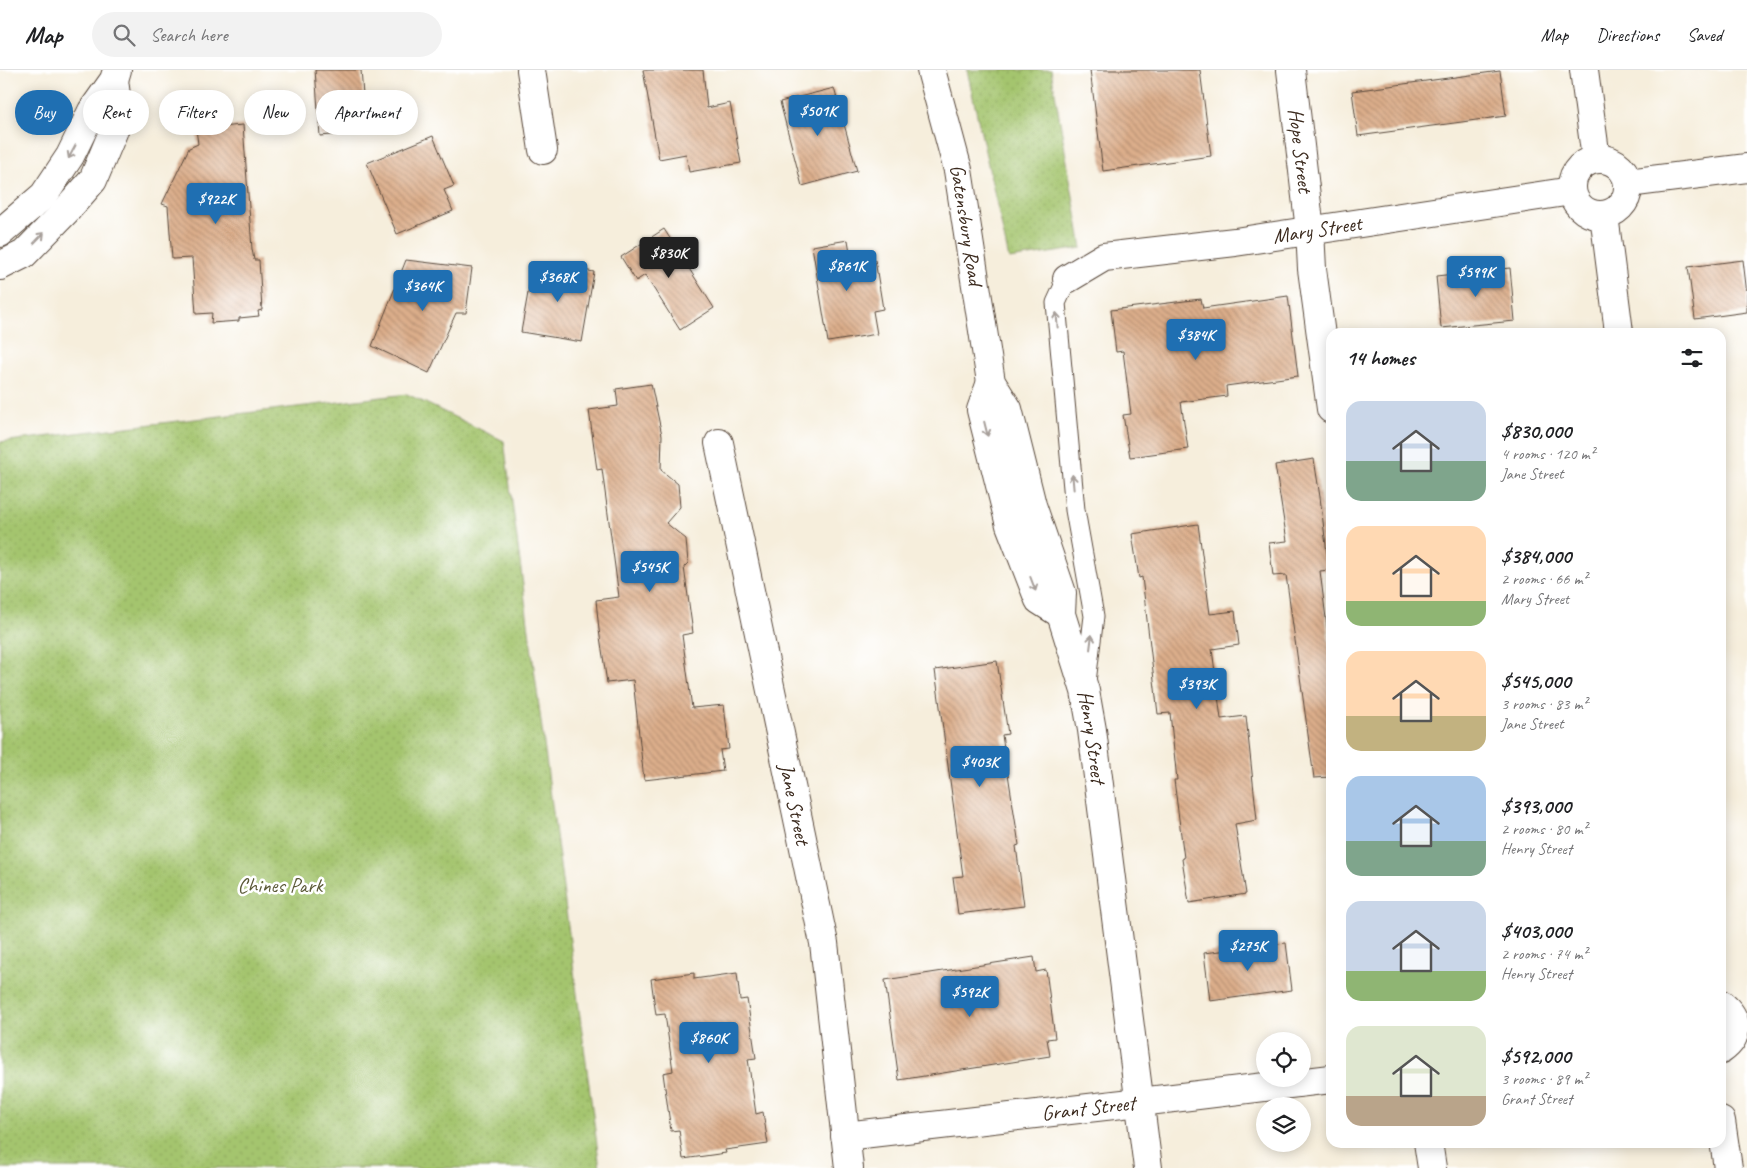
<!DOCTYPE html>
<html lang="en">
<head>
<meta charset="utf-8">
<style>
	body { margin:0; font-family:Caveat,sans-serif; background:#f2f2f2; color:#202124; height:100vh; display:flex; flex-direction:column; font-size:19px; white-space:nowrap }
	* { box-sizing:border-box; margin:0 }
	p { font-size:16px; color:#757577 }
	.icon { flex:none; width:28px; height:28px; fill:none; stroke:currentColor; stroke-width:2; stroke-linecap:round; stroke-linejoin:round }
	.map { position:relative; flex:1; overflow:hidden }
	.panel { position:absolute; left:1326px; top:258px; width:400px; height:820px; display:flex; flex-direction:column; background:#fff; border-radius:15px; box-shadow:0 2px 12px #0003 }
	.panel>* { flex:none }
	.top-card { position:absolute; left:15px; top:20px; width:475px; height:45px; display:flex; gap:10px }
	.controls { position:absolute; left:1256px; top:962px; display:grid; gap:10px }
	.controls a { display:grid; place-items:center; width:55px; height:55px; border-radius:50%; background:#fff; box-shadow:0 2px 12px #0003; font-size:25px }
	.price { position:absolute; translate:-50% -42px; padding:0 11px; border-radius:5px; background:#1f6fb2; color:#fff; font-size:16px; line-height:32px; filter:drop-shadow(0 1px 2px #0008) }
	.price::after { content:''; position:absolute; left:50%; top:30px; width:15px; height:11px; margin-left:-8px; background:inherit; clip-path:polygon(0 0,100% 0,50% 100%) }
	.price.active { background:#222; color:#fff }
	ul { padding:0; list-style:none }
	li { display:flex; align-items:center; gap:15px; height:125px; padding:0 20px }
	li span { display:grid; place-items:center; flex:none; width:140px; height:100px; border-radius:15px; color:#555 }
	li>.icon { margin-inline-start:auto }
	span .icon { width:60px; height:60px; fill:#fffc; stroke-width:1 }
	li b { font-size:21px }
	h2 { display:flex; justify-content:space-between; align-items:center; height:60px; padding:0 20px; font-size:21px }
	.tag { padding:0 18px; border-radius:22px; background:#fff; box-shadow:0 2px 12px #0003; font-size:18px; line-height:45px }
	.tag.active { background:#1f6fb2; color:#fff }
	header { display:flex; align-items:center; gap:30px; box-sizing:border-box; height:70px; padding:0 25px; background:#fff; border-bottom:1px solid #e0e0e0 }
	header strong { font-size:24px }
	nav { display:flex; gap:28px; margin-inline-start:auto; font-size:18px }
	.search { width:350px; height:45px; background:#f2f2f2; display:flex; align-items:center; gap:12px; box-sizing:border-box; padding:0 18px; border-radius:28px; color:#757577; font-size:19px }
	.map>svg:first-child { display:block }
	.park { fill:url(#park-dots); stroke:#707846 }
	.building { fill:url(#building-back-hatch) }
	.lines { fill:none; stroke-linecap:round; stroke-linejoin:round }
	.service-casing { stroke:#57473a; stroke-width:21 }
	.minor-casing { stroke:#57473a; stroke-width:30 }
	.tertiary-casing { stroke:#57473a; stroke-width:30 }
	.service { stroke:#fff; stroke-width:19 }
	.minor { stroke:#fff; stroke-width:28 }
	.tertiary { stroke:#fff; stroke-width:28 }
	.oneway { stroke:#a79f9a }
	.labels { text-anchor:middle; stroke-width:5; stroke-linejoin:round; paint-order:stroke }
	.street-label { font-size:21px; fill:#3b2a1e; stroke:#fff }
	.park-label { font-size:21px; fill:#5a5836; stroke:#fff }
</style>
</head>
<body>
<header>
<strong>Map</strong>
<div class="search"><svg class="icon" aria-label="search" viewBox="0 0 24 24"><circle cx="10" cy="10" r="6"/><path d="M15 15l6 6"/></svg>Search here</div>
<nav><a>Map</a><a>Directions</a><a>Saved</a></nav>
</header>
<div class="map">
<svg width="1747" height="1098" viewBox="0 0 1747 1098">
	<defs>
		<pattern id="park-dots" width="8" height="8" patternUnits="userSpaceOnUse" patternTransform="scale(1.25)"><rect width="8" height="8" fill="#a4c56e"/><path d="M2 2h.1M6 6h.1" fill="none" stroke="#8ea95f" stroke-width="1.8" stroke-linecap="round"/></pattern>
		<pattern id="building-back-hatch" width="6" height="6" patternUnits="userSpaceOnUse" patternTransform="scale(1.25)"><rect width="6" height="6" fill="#dcae8b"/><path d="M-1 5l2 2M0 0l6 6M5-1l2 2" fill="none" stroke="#b48e71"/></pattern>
	</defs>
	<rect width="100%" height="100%" fill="#fff"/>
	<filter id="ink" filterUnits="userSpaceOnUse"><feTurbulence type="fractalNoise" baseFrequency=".02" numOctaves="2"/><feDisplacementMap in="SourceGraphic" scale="10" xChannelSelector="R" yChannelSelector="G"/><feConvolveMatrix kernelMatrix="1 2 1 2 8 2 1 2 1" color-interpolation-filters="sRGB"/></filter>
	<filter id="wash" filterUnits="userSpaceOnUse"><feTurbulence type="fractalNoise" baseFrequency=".0096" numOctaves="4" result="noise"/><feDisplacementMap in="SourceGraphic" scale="20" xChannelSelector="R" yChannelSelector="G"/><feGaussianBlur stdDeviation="1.12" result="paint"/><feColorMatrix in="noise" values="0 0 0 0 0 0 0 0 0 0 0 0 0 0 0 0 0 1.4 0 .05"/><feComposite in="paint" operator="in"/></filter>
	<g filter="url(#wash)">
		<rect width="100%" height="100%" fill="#f6eedc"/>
		<g class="park">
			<path d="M 967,0 L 1051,0 L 1082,178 L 1009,189 Z"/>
			<path d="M 407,324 L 504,371 L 600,1098 L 0,1098 L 0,372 Z"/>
		</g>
		<g id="blocks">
			<g class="building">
				<path d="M 315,0 L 361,0 L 366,62 L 320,66 Z"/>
				<path d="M 643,0 L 703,0 L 707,38 L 730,33 L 741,93 L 689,102 L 686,84 L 659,89 Z"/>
				<path d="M 1090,0 L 1200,0 L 1211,86 L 1103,101 Z"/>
				<path d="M 1500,1 L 1506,46 L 1358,66 L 1352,21 Z"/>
				<path d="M 834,18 L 857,101 L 802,116 L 780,32 Z"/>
				<path d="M 243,55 L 252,179 L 254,190 L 259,190 L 262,240 L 258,241 L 259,246 L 239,248 L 239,251 L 211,253 L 212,243 L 196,244 L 192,188 L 172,189 L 168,136 L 162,134 L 189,78 L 198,74 L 196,59 Z"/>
				<path d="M 433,66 L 454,116 L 444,120 L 453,141 L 397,164 L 367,93 Z"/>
				<path d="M 664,159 L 714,238 L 680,260 L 645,205 L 636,211 L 621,187 Z"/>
				<path d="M 848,170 L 852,194 L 875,190 L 883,239 L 873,241 L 877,264 L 828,272 L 812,176 Z"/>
				<path d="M 406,190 L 472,198 L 466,243 L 456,243 L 429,303 L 372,276 Z"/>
				<path d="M 1743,190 L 1747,224 L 1747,242 L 1695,249 L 1688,197 Z"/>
				<path d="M 533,195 L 562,200 L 563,196 L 594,202 L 582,272 L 521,262 Z"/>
				<path d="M 1510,198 L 1515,251 L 1441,258 L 1436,206 Z"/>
				<path d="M 1288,226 L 1298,306 L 1226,316 L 1227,326 L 1181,332 L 1188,379 L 1130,387 L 1123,345 L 1131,344 L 1123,281 L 1116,282 L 1111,240 L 1201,229 L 1203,238 Z"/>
				<path d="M 651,314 L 662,365 L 661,400 L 678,414 L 680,437 L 666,453 L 686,469 L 688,493 L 684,497 L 693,563 L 682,565 L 692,638 L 724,635 L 729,679 L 720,680 L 723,701 L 644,710 L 633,610 L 607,613 L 599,560 L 596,530 L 619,527 L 602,399 L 597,400 L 589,340 L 618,336 L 616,319 Z"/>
				<path d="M 1314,389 L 1320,427 L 1329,500 L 1320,501 L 1331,588 L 1331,707 L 1314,708 L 1286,505 L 1273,506 L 1269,473 L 1287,471 L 1275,395 Z"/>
				<path d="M 1198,454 L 1210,544 L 1235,541 L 1239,575 L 1212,579 L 1221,649 L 1246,646 L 1257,750 L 1235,754 L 1246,824 L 1189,833 L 1182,789 L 1184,788 L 1174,710 L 1177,710 L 1170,643 L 1158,644 L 1142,507 L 1139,508 L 1132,464 Z"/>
				<path d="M 997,591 L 1008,664 L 1002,665 L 1019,775 L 1016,776 L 1024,836 L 958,844 L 953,807 L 963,806 L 935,600 Z"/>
				<path d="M 1286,873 L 1292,920 L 1210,931 L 1204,883 Z"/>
				<path d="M 1034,887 L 1036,902 L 1046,900 L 1055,968 L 1047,969 L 1050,986 L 899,1010 L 885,910 Z"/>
				<path d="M 694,903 L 694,909 L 737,903 L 740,930 L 747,929 L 756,988 L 748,989 L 756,1044 L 763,1042 L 768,1074 L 725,1080 L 726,1083 L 683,1089 L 679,1060 L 671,1061 L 663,1003 L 673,1001 L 665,944 L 656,945 L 651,909 Z"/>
			</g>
		</g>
	</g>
	<g filter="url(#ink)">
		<use href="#blocks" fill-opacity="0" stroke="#57473a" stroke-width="1"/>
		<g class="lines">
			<defs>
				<path id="service" d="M 1067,209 L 1056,233 L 1075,440 L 1094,546 L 1086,612"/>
				<g id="minor">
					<path d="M 531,0 L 543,80"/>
					<path id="s1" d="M 1291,0 L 1310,160 L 1312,199 L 1331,339"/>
					<path d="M 1584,0 L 1596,89"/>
					<circle cx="1600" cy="117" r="28"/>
					<path d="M 1628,113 L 1747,98"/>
					<path d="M 1604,145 L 1619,262"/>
					<path id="s2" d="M 1067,209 L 1104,187 L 1235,172 L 1572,121"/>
					<path id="s3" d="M 719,373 L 824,873 L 849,1098"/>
					<path d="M 1721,1051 L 1728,1098"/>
					<path id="s4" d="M 845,1066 L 1140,1032"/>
					<path d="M 1428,1072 L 1432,1098"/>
				</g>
				<g id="tertiary">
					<path id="s5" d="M 931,0 L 958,100 L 991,312 L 1008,339 L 1032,435 L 1062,523 L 1061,544 L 1085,621 L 1092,660 L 1148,1098"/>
					<path d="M 0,163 L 44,125 L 70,86 L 92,41 L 114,10 L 117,0"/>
					<path d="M 0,196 L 24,184 L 65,142 L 93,110 L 119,48 L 114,10"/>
					<path d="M 991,312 L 981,340 L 1010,455 L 1039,530 L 1061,544"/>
					<path d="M 1721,934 C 1739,948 1740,967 1721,980"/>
					<path d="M 1140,1032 L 1331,1009"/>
				</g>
			</defs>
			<use href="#service" class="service-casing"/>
			<use href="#minor" class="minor-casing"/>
			<use href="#tertiary" class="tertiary-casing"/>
			<use href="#service" class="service"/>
			<use href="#minor" class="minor"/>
			<use href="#tertiary" class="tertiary"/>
		</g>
		<defs><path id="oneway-shaft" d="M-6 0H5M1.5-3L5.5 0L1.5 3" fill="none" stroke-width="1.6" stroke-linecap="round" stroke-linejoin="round" transform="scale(1.25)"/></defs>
		<g class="oneway">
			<use href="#oneway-shaft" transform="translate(72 82) rotate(118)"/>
			<use href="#oneway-shaft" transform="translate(39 168) rotate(-46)"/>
			<use href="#oneway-shaft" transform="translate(1057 250) rotate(-95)"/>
			<use href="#oneway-shaft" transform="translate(986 359) rotate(76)"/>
			<use href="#oneway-shaft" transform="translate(1073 412) rotate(-95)"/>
			<use href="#oneway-shaft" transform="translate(1033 514) rotate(69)"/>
			<use href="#oneway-shaft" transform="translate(1091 572) rotate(-83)"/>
		</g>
	</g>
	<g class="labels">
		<g class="street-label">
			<text dy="7" stroke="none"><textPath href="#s1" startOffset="81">Hope Street</textPath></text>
			<text dy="7" stroke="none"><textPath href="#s5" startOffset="159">Gatensbury Road</textPath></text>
			<text dy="7" stroke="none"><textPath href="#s2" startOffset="258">Mary Street</textPath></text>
			<text dy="7" stroke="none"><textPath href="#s5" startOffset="690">Henry Street</textPath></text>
			<text dy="7" stroke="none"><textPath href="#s3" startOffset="369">Jane Street</textPath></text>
			<text dy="7" stroke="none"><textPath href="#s4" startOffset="245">Grant Street</textPath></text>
		</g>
		<g class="park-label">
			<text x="280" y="822">Chines Park</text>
		</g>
	</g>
</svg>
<div class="controls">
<a><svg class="icon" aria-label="locate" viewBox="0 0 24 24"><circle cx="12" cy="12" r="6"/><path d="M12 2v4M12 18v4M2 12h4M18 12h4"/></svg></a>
<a><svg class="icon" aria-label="layers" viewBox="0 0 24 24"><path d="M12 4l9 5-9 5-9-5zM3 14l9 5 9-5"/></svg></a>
</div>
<b class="price" style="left:818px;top:67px">$501K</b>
<b class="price" style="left:216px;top:155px">$922K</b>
<b class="price active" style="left:669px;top:209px">$830K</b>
<b class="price" style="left:847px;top:222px">$861K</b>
<b class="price" style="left:1476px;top:228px">$599K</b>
<b class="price" style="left:558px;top:233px">$368K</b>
<b class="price" style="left:423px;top:242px">$364K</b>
<b class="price" style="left:1196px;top:291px">$384K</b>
<b class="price" style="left:650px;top:523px">$545K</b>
<b class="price" style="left:1197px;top:640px">$393K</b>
<b class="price" style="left:980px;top:718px">$403K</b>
<b class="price" style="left:1248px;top:902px">$275K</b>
<b class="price" style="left:970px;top:948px">$592K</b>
<b class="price" style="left:709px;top:994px">$860K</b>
<div class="top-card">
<a class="tag active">Buy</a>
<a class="tag">Rent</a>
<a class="tag">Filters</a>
<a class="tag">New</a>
<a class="tag">Apartment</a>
</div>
<section class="panel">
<h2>14 homes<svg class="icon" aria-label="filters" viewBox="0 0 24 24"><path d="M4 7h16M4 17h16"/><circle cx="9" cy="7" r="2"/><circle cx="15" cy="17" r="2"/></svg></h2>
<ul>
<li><span style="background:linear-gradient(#c9d6e8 60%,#7fa58c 0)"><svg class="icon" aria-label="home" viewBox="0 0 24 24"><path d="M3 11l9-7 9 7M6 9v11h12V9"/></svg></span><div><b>$830,000</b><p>4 rooms · 120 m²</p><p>Jane Street</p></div></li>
<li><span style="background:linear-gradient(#ffd9b3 75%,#8fb573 0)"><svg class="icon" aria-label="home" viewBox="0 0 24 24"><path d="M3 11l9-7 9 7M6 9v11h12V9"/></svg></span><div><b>$384,000</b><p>2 rooms · 66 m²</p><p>Mary Street</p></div></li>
<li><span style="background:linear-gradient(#ffd9b3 65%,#c2b280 0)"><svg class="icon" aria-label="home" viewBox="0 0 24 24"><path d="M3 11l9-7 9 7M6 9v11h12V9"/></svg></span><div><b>$545,000</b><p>3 rooms · 83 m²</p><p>Jane Street</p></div></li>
<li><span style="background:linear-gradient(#a9c7e8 65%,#7fa58c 0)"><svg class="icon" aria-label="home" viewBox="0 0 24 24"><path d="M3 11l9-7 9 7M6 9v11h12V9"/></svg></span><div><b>$393,000</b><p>2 rooms · 80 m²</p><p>Henry Street</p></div></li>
<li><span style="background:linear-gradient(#c9d6e8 70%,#8fb573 0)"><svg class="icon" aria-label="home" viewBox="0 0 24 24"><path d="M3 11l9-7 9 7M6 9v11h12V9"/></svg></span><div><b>$403,000</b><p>2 rooms · 74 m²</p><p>Henry Street</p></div></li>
<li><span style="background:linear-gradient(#dfe7d0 70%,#b9a48a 0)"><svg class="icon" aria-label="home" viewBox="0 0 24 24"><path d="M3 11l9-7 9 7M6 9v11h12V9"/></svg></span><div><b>$592,000</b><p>3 rooms · 89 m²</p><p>Grant Street</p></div></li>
</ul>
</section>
</div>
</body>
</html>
